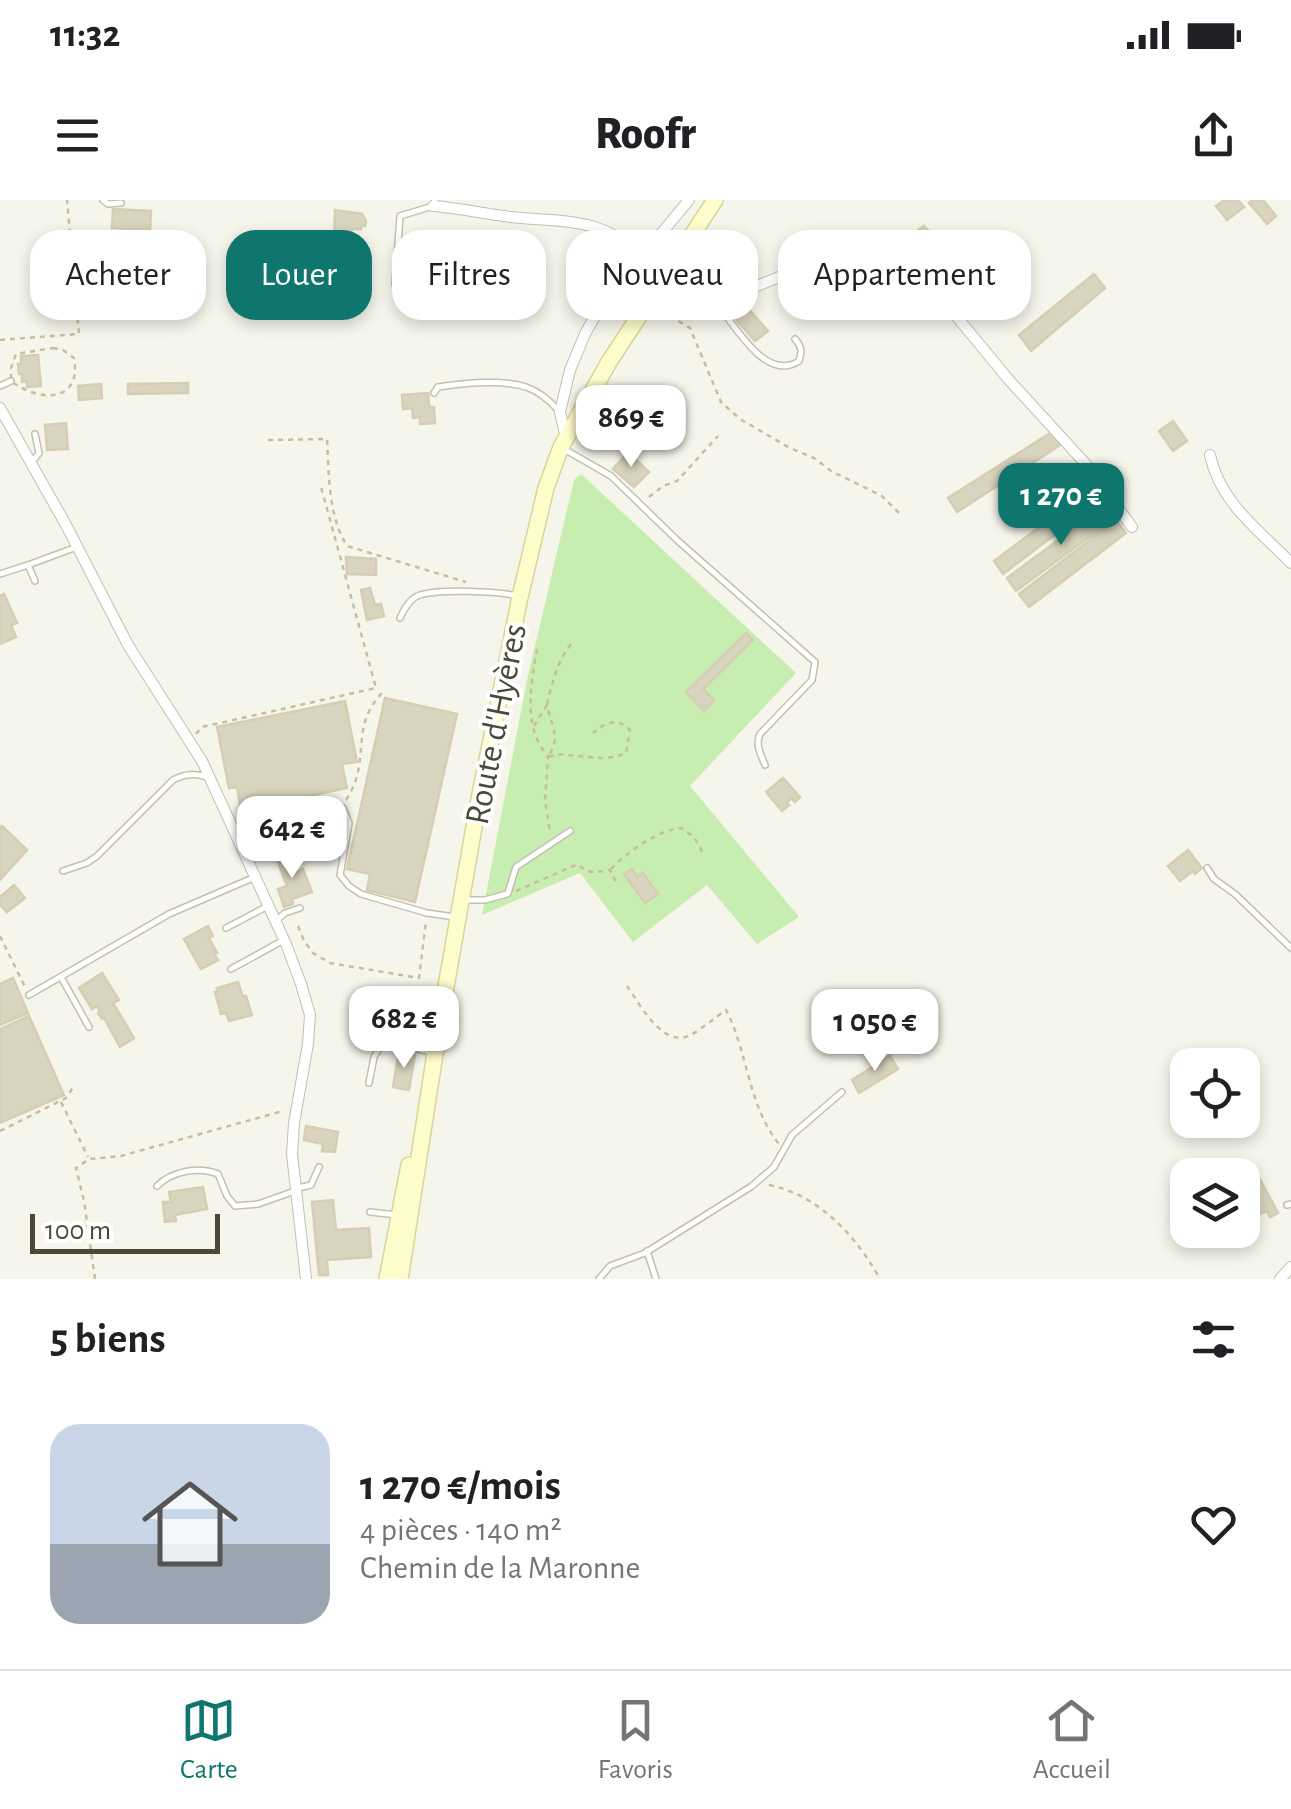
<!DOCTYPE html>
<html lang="fr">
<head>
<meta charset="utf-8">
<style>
	body { margin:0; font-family:"Alegreya Sans",sans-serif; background:#f2f2f2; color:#202124; height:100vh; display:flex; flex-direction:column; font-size:38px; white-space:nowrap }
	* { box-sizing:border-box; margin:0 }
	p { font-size:32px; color:#757577 }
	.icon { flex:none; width:55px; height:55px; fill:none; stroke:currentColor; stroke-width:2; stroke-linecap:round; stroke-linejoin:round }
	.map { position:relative; height:1079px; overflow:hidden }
	.drawer { display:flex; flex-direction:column; background:#fff; flex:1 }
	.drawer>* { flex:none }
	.top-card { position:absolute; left:30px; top:30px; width:1232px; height:90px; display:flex; gap:20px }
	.controls { position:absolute; left:1170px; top:848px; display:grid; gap:20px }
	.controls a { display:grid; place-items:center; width:90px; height:90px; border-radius:20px; background:#fff; box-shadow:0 5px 15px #0003; font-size:50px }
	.scale { position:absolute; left:30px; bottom:25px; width:190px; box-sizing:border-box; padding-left:10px; border:5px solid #4c4838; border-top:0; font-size:28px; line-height:35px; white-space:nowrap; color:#4c4838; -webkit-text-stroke:8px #fff; paint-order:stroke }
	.price { position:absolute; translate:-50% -85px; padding:0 22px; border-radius:20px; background:#fff; color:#222; font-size:32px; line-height:65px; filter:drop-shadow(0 2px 5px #0008) }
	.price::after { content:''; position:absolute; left:50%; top:60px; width:30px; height:22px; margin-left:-15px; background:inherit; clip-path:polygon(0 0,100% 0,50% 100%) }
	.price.on { background:#0f766e; color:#fff }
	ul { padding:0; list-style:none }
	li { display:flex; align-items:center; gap:30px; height:250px; padding:0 50px }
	li span { display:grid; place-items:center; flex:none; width:280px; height:200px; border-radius:30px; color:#555 }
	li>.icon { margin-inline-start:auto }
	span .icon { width:120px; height:120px; fill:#fffc; stroke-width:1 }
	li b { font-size:42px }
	h2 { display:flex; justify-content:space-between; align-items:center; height:120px; padding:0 50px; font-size:42px }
	.pill { padding:0 35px; border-radius:30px; background:#fff; box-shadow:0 5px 15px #0003; font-size:35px; line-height:90px }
	.pill.on { background:#0f766e; color:#fff }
	.status { display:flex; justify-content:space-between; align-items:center; height:70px; padding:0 50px; background:#fff; direction:ltr }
	.status svg { height:28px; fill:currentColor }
	header { display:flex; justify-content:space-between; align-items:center; height:130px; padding:0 50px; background:#fff; font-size:45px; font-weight:800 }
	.tab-bar { display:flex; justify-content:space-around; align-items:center; height:140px; border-top:2px solid #e0e0e0; background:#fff; font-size:28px; color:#757577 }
	.tab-bar a { display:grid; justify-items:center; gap:5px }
	.tab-bar .on { color:#0f766e }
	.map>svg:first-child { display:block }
	.green { fill:#c7edb1 }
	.building { fill:#d9d4bf; stroke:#d5ceb2; stroke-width:2.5 }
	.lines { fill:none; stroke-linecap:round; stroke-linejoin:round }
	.lane-casing { stroke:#c3c0ac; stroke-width:8 }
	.street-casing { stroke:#c3c0ac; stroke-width:12 }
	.secondary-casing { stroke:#d9d598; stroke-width:18 }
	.path { stroke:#c6bf9c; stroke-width:2.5; stroke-dasharray:5 5; stroke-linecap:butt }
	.lane { stroke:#fff; stroke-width:5 }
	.street { stroke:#fff; stroke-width:10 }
	.secondary { stroke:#fffdcc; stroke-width:15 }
	.labels { text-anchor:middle; stroke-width:8; stroke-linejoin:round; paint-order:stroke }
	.street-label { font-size:35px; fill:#4c4838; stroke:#fff }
</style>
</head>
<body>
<div class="status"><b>11:32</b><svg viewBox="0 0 49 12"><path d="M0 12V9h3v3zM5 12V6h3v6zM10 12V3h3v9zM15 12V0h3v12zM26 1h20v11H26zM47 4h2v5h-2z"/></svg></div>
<header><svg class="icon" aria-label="menu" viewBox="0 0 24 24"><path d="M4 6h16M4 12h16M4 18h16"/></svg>Roofr<svg class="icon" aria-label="share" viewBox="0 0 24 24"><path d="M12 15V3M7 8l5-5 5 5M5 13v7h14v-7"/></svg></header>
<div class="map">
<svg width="1291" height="1079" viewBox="0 0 1291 1079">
	<rect width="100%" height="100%" fill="#f6f5eb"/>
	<path class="green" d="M 581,274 L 796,473 L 690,586 L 799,717 L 757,744 L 707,685 L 633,742 L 580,673 L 482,715 L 527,480 L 574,280 Z"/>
	<g class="building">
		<path d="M 1224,0 L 1238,0 L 1244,7 L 1227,20 L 1216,6 Z"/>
		<path d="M 1253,0 L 1263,0 L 1276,16 L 1267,24 L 1249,3 Z"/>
		<path d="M 113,9 L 151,11 L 150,30 L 112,28 Z"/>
		<path d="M 335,10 L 362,14 L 366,21 L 365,26 L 362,25 L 361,29 L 352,29 L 351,33 L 345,33 L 344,44 L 334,43 Z"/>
		<path d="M 924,26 L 944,47 L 928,60 L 909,37 Z"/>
		<path d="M 966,41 L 1002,98 L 977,118 L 942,77 L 965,59 L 957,48 Z"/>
		<path d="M 480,52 L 508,55 L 506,74 L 484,71 L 484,75 L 478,75 Z"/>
		<path d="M 1094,74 L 1105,88 L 1031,151 L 1019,135 Z"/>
		<path d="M 738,97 L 768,131 L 755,141 L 726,108 Z"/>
		<path d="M 38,155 L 41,186 L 27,187 L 27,181 L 22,182 L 22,174 L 19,174 L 18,164 L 21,164 L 21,156 Z"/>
		<path d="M 188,183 L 188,193 L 128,194 L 128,184 Z"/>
		<path d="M 101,184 L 102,198 L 79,200 L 78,186 Z"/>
		<path d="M 428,193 L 429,207 L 434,207 L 435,223 L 420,224 L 420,217 L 413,218 L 412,208 L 403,209 L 402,195 Z"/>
		<path d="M 1173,221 L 1187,241 L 1173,251 L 1159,231 Z"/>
		<path d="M 66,223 L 68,249 L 47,250 L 45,225 Z"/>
		<path d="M 1052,232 L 1060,245 L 957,312 L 948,298 Z"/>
		<path d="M 628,252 L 649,272 L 634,287 L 613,269 Z"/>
		<path d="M 1093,287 L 1102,299 L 1003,374 L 994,361 Z"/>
		<path d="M 1106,305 L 1115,318 L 1016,391 L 1007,378 Z"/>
		<path d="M 1116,320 L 1126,333 L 1029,407 L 1019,394 Z"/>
		<path d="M 346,357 L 376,359 L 376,375 L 347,374 Z"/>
		<path d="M 370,388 L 375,405 L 381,404 L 384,416 L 367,420 L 361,390 Z"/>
		<path d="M 4,394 L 17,423 L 11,425 L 16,437 L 0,444 L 0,396 Z"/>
		<path d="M 746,433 L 753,440 L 703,489 L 714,500 L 704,511 L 686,492 Z"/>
		<path d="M 385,498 L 457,514 L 415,702 L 367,690 L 370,674 L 347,669 Z"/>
		<path d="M 345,501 L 357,562 L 342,564 L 347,588 L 241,610 L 237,587 L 229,588 L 217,527 Z"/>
		<path d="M 783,578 L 800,597 L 795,602 L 791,598 L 787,603 L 789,605 L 782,611 L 766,592 Z"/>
		<path d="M 268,604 L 272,621 L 248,626 L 245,609 Z"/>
		<path d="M 305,619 L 343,629 L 340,648 L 300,638 Z"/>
		<path d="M 2,626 L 27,650 L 0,680 L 0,628 Z"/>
		<path d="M 1188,650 L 1202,668 L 1195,674 L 1193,671 L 1180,681 L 1168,666 Z"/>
		<path d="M 289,652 L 297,672 L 303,669 L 312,692 L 292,699 L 293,704 L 284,707 L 278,689 L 287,686 L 276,657 Z"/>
		<path d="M 632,669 L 637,677 L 643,673 L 658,694 L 645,703 L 624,674 Z"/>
		<path d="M 14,685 L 25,698 L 7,712 L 0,705 L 0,697 Z"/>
		<path d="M 208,726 L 213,736 L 209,738 L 217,753 L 214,754 L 218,760 L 201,769 L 184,739 Z"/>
		<path d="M 102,773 L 119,800 L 113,803 L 134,838 L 120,847 L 104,818 L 102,819 L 98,813 L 100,811 L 97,806 L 92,809 L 79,788 Z"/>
		<path d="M 13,778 L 28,813 L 0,825 L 0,784 Z"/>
		<path d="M 238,782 L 243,797 L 246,796 L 252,815 L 229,821 L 226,813 L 221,814 L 215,792 L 218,791 L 217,788 Z"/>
		<path d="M 29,816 L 64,895 L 0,923 L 0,829 Z"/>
		<path d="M 399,852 L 415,855 L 409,890 L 393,887 Z"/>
		<path d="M 890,856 L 898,869 L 859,893 L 852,880 Z"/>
		<path d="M 306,926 L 338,932 L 335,952 L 322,951 L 323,944 L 304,940 Z"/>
		<path d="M 1254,968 L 1278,1013 L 1270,1017 L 1267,1011 L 1260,1014 L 1246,981 L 1250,979 L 1247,971 Z"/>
		<path d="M 203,987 L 207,1009 L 175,1015 L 176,1021 L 165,1022 L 163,1002 L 171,1002 L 169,992 Z"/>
		<path d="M 333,1000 L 336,1030 L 369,1028 L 371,1057 L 327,1060 L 328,1075 L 319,1075 L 312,1002 Z"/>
	</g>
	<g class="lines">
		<defs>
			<g id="lane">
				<path d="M 103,0 L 108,4 L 121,3"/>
				<path d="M 395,84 L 400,16 L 433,6 L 435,0"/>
				<path d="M 715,105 L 720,108 C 738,130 767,182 799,161 C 802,152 802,147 795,139"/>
				<path d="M 0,186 L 11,181"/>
				<path d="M 434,193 L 438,187 C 465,183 500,179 526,187 C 538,191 550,201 558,210"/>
				<path d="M 564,249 L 611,276 L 677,340 L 815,462 L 812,480 L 760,534 C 755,545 761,555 765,565"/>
				<path d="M 32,262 L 39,253 L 35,234"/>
				<path d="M 0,374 L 28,365"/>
				<path d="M 35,381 L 28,365 L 74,348"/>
				<path d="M 400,418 C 404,409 410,398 420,395 C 439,389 498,391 517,396"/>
				<path d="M 326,606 L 343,608 L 349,623 L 340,675 L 349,686 L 361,694 L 427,713 L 455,717"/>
				<path d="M 1207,668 L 1214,679 L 1235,694 L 1291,748"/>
				<path d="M 63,671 L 87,663 L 97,656 L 173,580 C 185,574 194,573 207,577"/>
				<path d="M 508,693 L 516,667 L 570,631"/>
				<path d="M 464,700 L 485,700 L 507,694"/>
				<path d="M 278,719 L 285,713 L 300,708"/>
				<path d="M 226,728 L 268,706"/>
				<path d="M 231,769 L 282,741"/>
				<path d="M 61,777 L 89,827"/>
				<path d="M 29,795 L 169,714 L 255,677"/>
				<path d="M 369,883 L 374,857 L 382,844 L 397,844 L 431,852"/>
				<path d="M 157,986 C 172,971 199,966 218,974 L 227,996 L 235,1006 L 258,1004 L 295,991"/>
				<path d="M 298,988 L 311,985 L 319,967"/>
				<path d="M 1287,1005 L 1291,1004"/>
				<path d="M 370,1012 L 397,1015"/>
				<path d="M 647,1051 L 656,1079"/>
				<path d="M 599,1079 L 610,1066 L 645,1053 L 752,986 L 774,967 L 792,935 L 842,892"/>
			</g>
			<g id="street">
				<path d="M 433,6 C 460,8 485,14 511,17 C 563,23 601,15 641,57"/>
				<path d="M 651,98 L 660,103 L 712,104 L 861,44 L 896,43 L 1009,180 L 1084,262 L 1132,327"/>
				<path d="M 0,208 L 66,325 L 128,445 L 202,561 L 286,744 L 301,784 L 310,815 L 308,844 L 294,923 L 292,954 L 306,1079"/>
				<path d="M 566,238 L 560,212 L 570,170 L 585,134 L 600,107 L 689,0"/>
				<path d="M 1210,255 C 1220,303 1259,330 1291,363"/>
				<path d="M 1280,1079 L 1291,1067"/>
			</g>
			<g id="secondary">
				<path d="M 387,1079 L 409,965"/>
				<path d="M 400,1079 L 441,815 L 479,599 L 520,397 L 546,288 L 561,247 L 609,162 L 715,0"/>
			</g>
		</defs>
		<use href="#lane" class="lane-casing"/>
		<use href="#street" class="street-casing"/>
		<use href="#secondary" class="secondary-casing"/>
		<g class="path">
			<path d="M 670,116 L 690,128 L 721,202 L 740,219 L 790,248 L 814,258 L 831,271 L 882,296 L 899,313"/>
			<path d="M 0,140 L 79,134 L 67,0"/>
			<path d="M 53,148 L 63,150 L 74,158 C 82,204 38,202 11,181 L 11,168 L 16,154 Z"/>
			<path d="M 268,240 L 327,239 C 329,275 328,315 347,346 L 466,382"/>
			<path d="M 649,297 L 663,286 L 677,281 L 718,236"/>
			<path d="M 537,449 C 531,483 522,528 548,556 L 545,600 L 550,632"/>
			<path d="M 547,504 C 553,481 557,460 573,442"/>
			<path d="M 534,526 L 547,505 C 551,524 561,537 549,555"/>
			<path d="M 196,534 L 202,527 L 376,488 L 321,287"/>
			<path d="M 549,557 L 556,554 L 600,558 L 615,557 L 626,553 L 630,530 C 617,517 606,522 593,533"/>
			<path d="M 346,600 C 372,561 349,529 381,494 L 377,489"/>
			<path d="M 611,669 C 627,652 658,630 681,628 L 694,637 L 703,653"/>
			<path d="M 516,691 L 578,664 C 589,675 595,672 610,670 L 617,684"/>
			<path d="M 298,726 L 304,741 L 313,753 L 330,763 L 419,778 L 426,721"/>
			<path d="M 0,736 L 26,789"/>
			<path d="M 627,786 C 638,802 661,844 685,837 C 697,834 715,817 726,810 C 748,852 748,906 779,944"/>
			<path d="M 61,902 L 88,957"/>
			<path d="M 0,931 L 66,898 L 74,886"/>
			<path d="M 769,985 C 819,995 856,1036 880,1079"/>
			<path d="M 95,1079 L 84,1001 L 76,968 L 89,959 L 121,956 L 283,911"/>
		</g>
		<use href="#lane" class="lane"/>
		<use href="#street" class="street"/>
		<use href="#secondary" class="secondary"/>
	</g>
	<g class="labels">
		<g class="street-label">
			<text transform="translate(495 524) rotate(-79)" y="12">Route d'Hyères</text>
		</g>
	</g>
</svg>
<div class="controls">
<a><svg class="icon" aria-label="locate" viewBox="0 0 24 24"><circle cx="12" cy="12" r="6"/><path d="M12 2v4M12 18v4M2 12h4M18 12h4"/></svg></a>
<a><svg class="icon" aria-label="layers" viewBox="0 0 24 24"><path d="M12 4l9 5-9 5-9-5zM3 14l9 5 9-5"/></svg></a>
</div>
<div class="scale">100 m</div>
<b class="price" style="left:631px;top:270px">869 €</b>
<b class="price on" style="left:1061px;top:348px">1 270 €</b>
<b class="price" style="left:292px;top:681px">642 €</b>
<b class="price" style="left:404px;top:871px">682 €</b>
<b class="price" style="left:875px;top:874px">1 050 €</b>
<div class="top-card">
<a class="pill">Acheter</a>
<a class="pill on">Louer</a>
<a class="pill">Filtres</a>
<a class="pill">Nouveau</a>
<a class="pill">Appartement</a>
</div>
</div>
<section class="drawer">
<h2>5 biens<svg class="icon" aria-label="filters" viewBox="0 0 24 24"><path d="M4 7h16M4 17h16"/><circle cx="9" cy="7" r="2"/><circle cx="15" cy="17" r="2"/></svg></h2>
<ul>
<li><span style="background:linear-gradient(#c9d6e8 60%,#9aa5b1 0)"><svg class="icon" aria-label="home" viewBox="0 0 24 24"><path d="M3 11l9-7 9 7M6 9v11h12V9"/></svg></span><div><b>1 270 €/mois</b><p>4 pièces · 140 m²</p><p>Chemin de la Maronne</p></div><svg class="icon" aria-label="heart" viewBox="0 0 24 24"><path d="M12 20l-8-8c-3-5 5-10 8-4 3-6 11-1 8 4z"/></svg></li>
</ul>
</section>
<nav class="tab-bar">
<a class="on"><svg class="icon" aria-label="map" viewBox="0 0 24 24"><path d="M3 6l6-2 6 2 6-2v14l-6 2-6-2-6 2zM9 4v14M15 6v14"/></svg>Carte</a>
<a><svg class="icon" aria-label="saved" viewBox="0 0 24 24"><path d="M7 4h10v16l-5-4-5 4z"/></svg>Favoris</a>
<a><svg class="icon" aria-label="home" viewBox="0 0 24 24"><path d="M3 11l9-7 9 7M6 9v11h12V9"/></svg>Accueil</a>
</nav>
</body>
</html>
